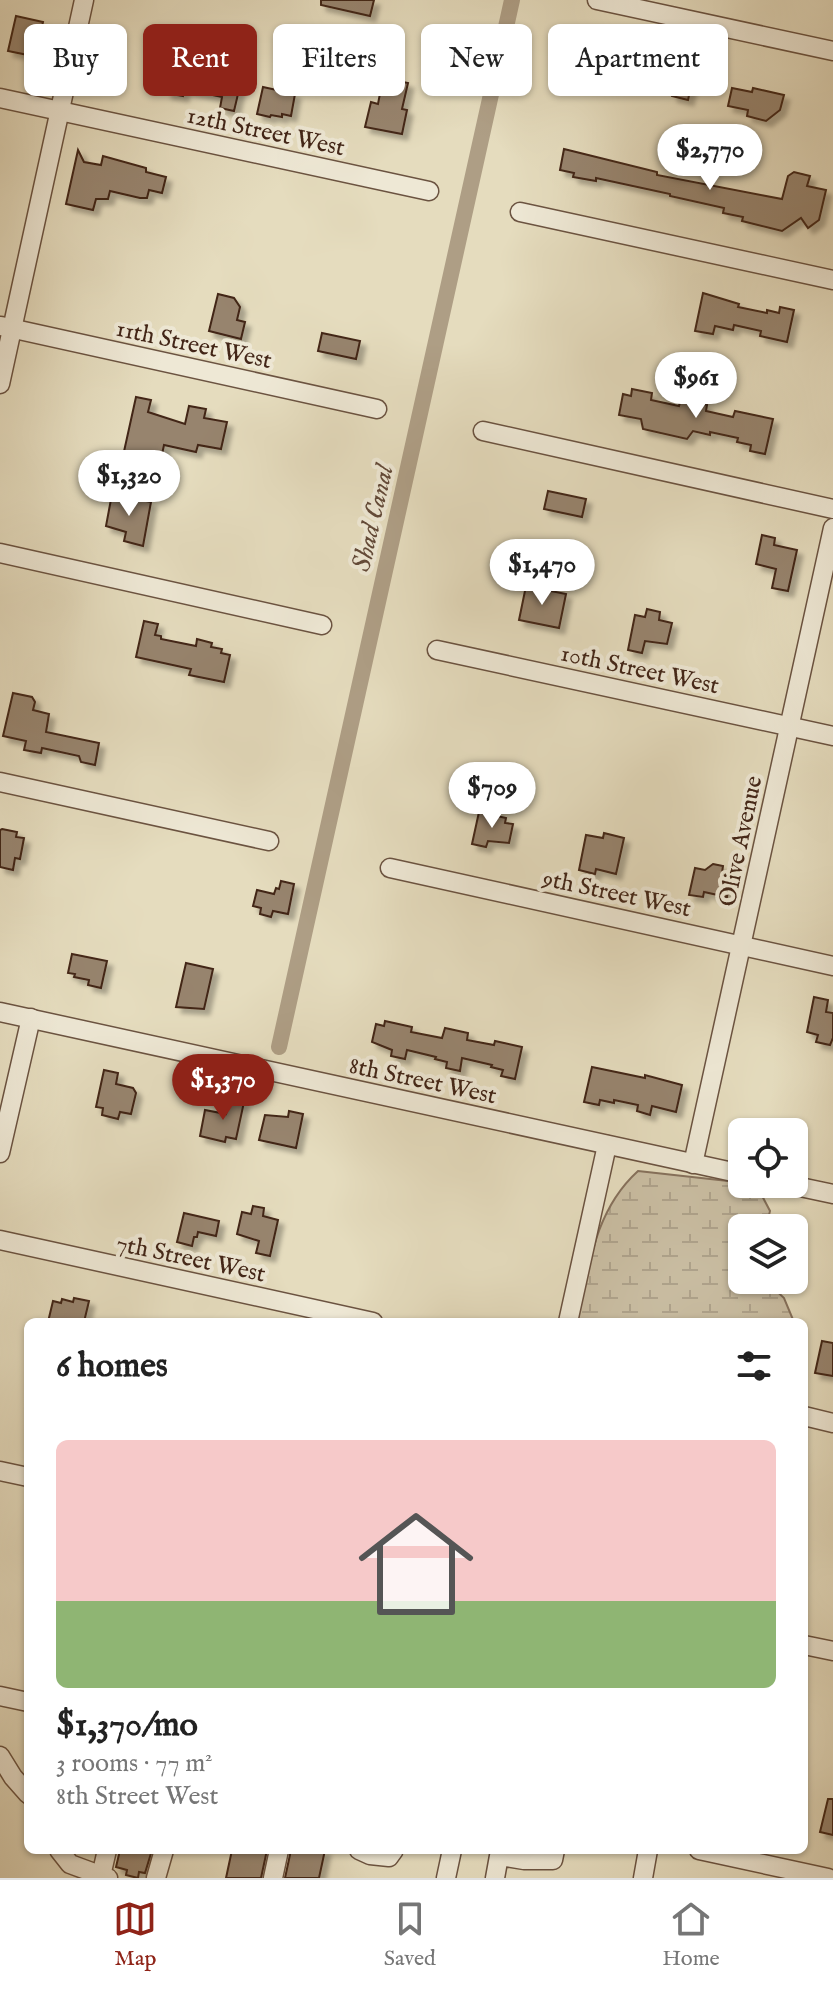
<!DOCTYPE html>
<html lang="en">
<head>
<meta charset="utf-8">
<style>
	body { margin:0; font-family:"IM FELL English",serif; background:#f2f2f2; color:#222; height:100vh; display:flex; flex-direction:column; font-size:30px; white-space:nowrap }
	* { box-sizing:border-box; margin:0 }
	p { font-size:26px; color:#767676 }
	.icon { flex:none; width:44px; height:44px; fill:none; stroke:currentColor; stroke-width:2; stroke-linecap:round; stroke-linejoin:round }
	.map { position:relative; flex:1; overflow:hidden }
	.details { position:absolute; left:24px; top:1318px; width:784px; height:536px; display:flex; flex-direction:column; background:#fff; border-radius:12px; box-shadow:0 2px 6px #0004 }
	.details>* { flex:none }
	.hud { position:absolute; left:24px; top:24px; width:786px; height:72px; display:flex; gap:16px }
	.tools { position:absolute; left:728px; top:1118px; display:grid; gap:16px }
	.tools a { display:grid; place-items:center; width:80px; height:80px; border-radius:12px; background:#fff; box-shadow:0 2px 6px #0004; font-size:40px }
	.price { position:absolute; translate:-50% -68px; padding:0 18px; border-radius:28px; background:#fff; color:#222; font-size:26px; line-height:52px; filter:drop-shadow(0 2px 4px #0008) }
	.price::after { content:''; position:absolute; left:50%; top:48px; width:24px; height:18px; margin-left:-12px; background:inherit; clip-path:polygon(0 0,100% 0,50% 100%) }
	.price.selected { background:#8f2418; color:#fff }
	ul { padding:0; list-style:none }
	li { display:grid; align-content:center; gap:16px; height:424px; padding:0 32px }
	li span { display:grid; place-items:center; height:248px; border-radius:12px; color:#555 }
	li>.icon { margin-inline-start:auto }
	span .icon { width:144px; height:144px; fill:#fffc; stroke-width:1 }
	li b { font-size:34px }
	h2 { display:flex; justify-content:space-between; align-items:center; height:96px; padding:0 32px; font-size:34px }
	.chip { padding:0 28px; border-radius:12px; background:#fff; box-shadow:0 2px 6px #0004; font-size:28px; line-height:72px }
	.chip.selected { background:#8f2418; color:#fff }
	.menu { display:flex; justify-content:space-around; align-items:center; height:112px; border-top:2px solid #e0e0e0; background:#fff; font-size:22px; color:#767676 }
	.menu a { display:grid; justify-items:center; gap:4px }
	.menu .selected { color:#8f2418 }
	.map>svg:first-child { display:block }
	.wetland { fill:url(#wetland-marsh); stroke:#86715c; stroke-width:2 }
	.lines { fill:none; stroke-linecap:round; stroke-linejoin:round }
	.canal { stroke:#ae9e85; stroke-width:16 }
	.building { fill:#97846e; stroke:#422517; stroke-width:2; filter:url(#shadow) }
	.minor-casing { stroke:#6b5341; stroke-width:21 }
	.minor { stroke:#eee8d5; stroke-width:18 }
	.labels { text-anchor:middle; stroke-width:8; stroke-linejoin:round; paint-order:stroke }
	.street-label { font-size:24px; fill:#422517; stroke:#eee8d5 }
	.water-label { font-size:26px; font-style:italic; fill:#624938; stroke:#eee8d5 }
</style>
</head>
<body>
<div class="map">
<svg width="833" height="1878" viewBox="0 0 833 1878">
	<defs>
		<pattern id="wetland-marsh" width="20" height="14" patternUnits="userSpaceOnUse" patternTransform="scale(2)"><rect width="20" height="14" fill="#c9bda2"/><path d="M1 5h8M5 5V1M11 12h8M15 12V8" fill="none" stroke="#aea28b"/></pattern>
		<filter id="shadow"><feDropShadow dx="5.5" dy="5.5" stdDeviation="2" flood-color="#0004"/></filter>
	</defs>
	<rect width="100%" height="100%" fill="#e5dcbe"/>
	<filter id="stains"><feTurbulence type="fractalNoise" baseFrequency=".0025" numOctaves="4"/><feColorMatrix values="0 0 0 0 .2 0 0 0 0 .09 0 0 0 0 .02 0 0 0 .5 -.17"/></filter>
	<radialGradient id="worn" r=".72"><stop offset=".6" stop-color="#630" stop-opacity="0"/><stop offset="1" stop-color="#630" stop-opacity=".3"/></radialGradient>
	<path class="wetland" d="M 638,1171 L 737,1182 L 759,1190 L 770,1211 L 766,1228 L 742,1228 L 742,1280 L 765,1280 L 784,1298 L 794,1322 L 577,1322 C 589,1267 594,1211 638,1171 Z"/>
	<g class="lines">
		<path class="canal" d="M 279,1047 L 512,0"/>
	</g>
	<g class="building">
		<path d="M 321,0 L 374,0 L 370,16 L 321,5 Z"/>
		<path d="M 16,16 L 43,22 L 36,54 L 29,52 L 28,55 L 8,51 Z"/>
		<path d="M 594,28 L 599,29 L 599,38 L 609,40 L 607,49 L 626,53 L 620,79 L 595,73 L 596,66 L 586,63 Z"/>
		<path d="M 679,55 L 697,59 L 688,100 L 672,96 L 673,87 L 659,84 L 661,76 L 653,74 L 657,57 L 678,62 Z"/>
		<path d="M 160,62 L 175,65 L 173,72 L 207,79 L 209,70 L 242,77 L 234,111 L 220,108 L 222,97 L 184,89 L 183,96 L 166,93 L 168,87 L 146,83 L 149,66 L 159,69 Z"/>
		<path d="M 383,78 L 408,83 L 402,109 L 407,110 L 402,134 L 365,127 L 371,102 L 378,104 Z"/>
		<path d="M 263,87 L 295,94 L 291,116 L 282,114 L 282,117 L 271,115 L 270,117 L 257,114 Z"/>
		<path d="M 732,88 L 752,92 L 753,88 L 784,95 L 780,110 L 766,121 L 747,116 L 748,110 L 728,106 Z"/>
		<path d="M 564,149 L 657,172 L 657,175 L 782,199 L 788,176 L 794,172 L 810,176 L 807,186 L 826,190 L 819,220 L 808,228 L 801,218 L 782,231 L 742,221 L 743,217 L 723,213 L 724,208 L 670,196 L 670,194 L 596,178 L 596,181 L 573,177 L 574,173 L 560,170 Z"/>
		<path d="M 78,150 L 84,162 L 101,165 L 103,156 L 146,168 L 146,172 L 166,177 L 162,193 L 149,190 L 147,198 L 140,198 L 110,191 L 108,199 L 96,199 L 93,210 L 66,204 Z"/>
		<path d="M 703,293 L 739,304 L 738,307 L 767,313 L 767,310 L 779,313 L 780,307 L 794,310 L 787,342 L 760,336 L 761,331 L 734,325 L 733,330 L 715,326 L 713,334 L 695,331 Z"/>
		<path d="M 218,294 L 234,298 L 240,307 L 237,320 L 245,322 L 241,339 L 209,331 Z"/>
		<path d="M 322,333 L 360,341 L 356,359 L 318,351 Z"/>
		<path d="M 632,389 L 652,393 L 651,400 L 679,406 L 681,399 L 707,405 L 706,411 L 733,417 L 735,411 L 773,419 L 765,454 L 750,451 L 751,445 L 737,442 L 738,438 L 710,432 L 710,435 L 693,431 L 687,439 L 643,429 L 641,419 L 619,415 L 623,394 L 631,396 Z"/>
		<path d="M 136,397 L 151,400 L 148,412 L 185,424 L 189,406 L 206,409 L 204,418 L 227,422 L 221,449 L 198,445 L 196,452 L 164,445 L 160,464 L 123,456 Z"/>
		<path d="M 548,491 L 586,499 L 582,517 L 544,509 Z"/>
		<path d="M 112,494 L 151,502 L 143,546 L 124,541 L 126,532 L 106,526 Z"/>
		<path d="M 762,535 L 775,538 L 774,545 L 797,550 L 788,591 L 772,588 L 776,569 L 756,564 Z"/>
		<path d="M 526,586 L 566,594 L 559,628 L 519,620 Z"/>
		<path d="M 647,609 L 660,612 L 659,620 L 672,623 L 667,644 L 645,641 L 642,653 L 628,650 L 635,615 L 645,617 Z"/>
		<path d="M 144,621 L 158,624 L 155,635 L 161,636 L 161,639 L 196,646 L 197,639 L 212,643 L 211,647 L 222,649 L 221,653 L 230,655 L 224,682 L 189,675 L 191,669 L 136,657 Z"/>
		<path d="M 13,693 L 32,697 L 35,702 L 33,710 L 49,714 L 46,732 L 99,743 L 95,765 L 81,762 L 79,756 L 42,748 L 41,753 L 24,750 L 26,741 L 3,736 Z"/>
		<path d="M 479,812 L 506,818 L 505,823 L 513,824 L 509,843 L 488,841 L 486,847 L 472,844 Z"/>
		<path d="M 2,829 L 17,832 L 16,837 L 24,838 L 20,859 L 15,858 L 13,870 L 0,867 L 0,830 Z"/>
		<path d="M 604,833 L 624,838 L 616,874 L 596,869 L 595,874 L 579,870 L 586,835 L 603,838 Z"/>
		<path d="M 713,864 L 723,866 L 722,873 L 731,875 L 727,897 L 704,892 L 703,897 L 689,895 L 695,868 L 705,870 Z"/>
		<path d="M 281,881 L 294,884 L 288,914 L 273,911 L 271,917 L 260,914 L 261,908 L 253,906 L 257,890 L 274,894 L 276,888 L 279,889 Z"/>
		<path d="M 72,954 L 107,961 L 101,988 L 88,985 L 89,980 L 74,977 L 75,974 L 68,973 Z"/>
		<path d="M 186,963 L 213,969 L 204,1009 L 176,1007 Z"/>
		<path d="M 814,997 L 828,1000 L 826,1012 L 833,1013 L 833,1038 L 830,1045 L 816,1042 L 818,1035 L 807,1032 Z"/>
		<path d="M 385,1021 L 412,1027 L 411,1032 L 442,1038 L 445,1028 L 468,1033 L 467,1040 L 494,1045 L 495,1041 L 522,1047 L 515,1079 L 501,1076 L 503,1070 L 491,1067 L 492,1065 L 462,1058 L 460,1071 L 446,1068 L 447,1062 L 435,1059 L 436,1057 L 407,1050 L 405,1059 L 391,1056 L 392,1050 L 372,1042 L 376,1024 L 384,1026 Z"/>
		<path d="M 592,1067 L 645,1078 L 645,1075 L 682,1085 L 676,1112 L 652,1106 L 650,1115 L 637,1111 L 638,1105 L 614,1100 L 614,1103 L 600,1100 L 599,1105 L 584,1102 Z"/>
		<path d="M 104,1070 L 118,1073 L 116,1084 L 133,1088 L 136,1093 L 131,1114 L 120,1112 L 118,1119 L 102,1115 L 103,1108 L 96,1107 Z"/>
		<path d="M 230,1098 L 244,1102 L 236,1139 L 226,1137 L 225,1142 L 200,1136 L 205,1110 L 226,1114 Z"/>
		<path d="M 289,1111 L 303,1114 L 296,1148 L 259,1140 L 265,1115 L 288,1117 Z"/>
		<path d="M 253,1206 L 264,1208 L 263,1216 L 278,1220 L 270,1256 L 256,1253 L 259,1241 L 237,1234 L 242,1212 L 251,1214 Z"/>
		<path d="M 184,1213 L 219,1221 L 216,1236 L 198,1232 L 197,1237 L 194,1237 L 192,1246 L 177,1242 Z"/>
		<path d="M 74,1298 L 89,1301 L 84,1322 L 48,1322 L 53,1301 L 61,1303 L 62,1299 L 73,1302 Z"/>
		<path d="M 822,1341 L 833,1343 L 833,1376 L 815,1373 Z"/>
		<path d="M 828,1799 L 833,1799 L 833,1835 L 820,1832 Z"/>
		<path d="M 120,1850 L 152,1850 L 145,1873 L 139,1872 L 138,1878 L 126,1875 L 127,1870 L 116,1867 Z"/>
		<path d="M 232,1850 L 267,1850 L 261,1878 L 226,1878 Z"/>
		<path d="M 291,1850 L 325,1850 L 319,1878 L 285,1878 Z"/>
	</g>
	<g class="lines">
		<defs>
			<g id="minor">
				<path d="M 597,0 L 833,51"/>
				<path d="M 0,98 L 429,191"/>
				<path d="M 520,212 L 833,280"/>
				<path d="M 1,326 L 377,409"/>
				<path d="M 0,384 L 84,0"/>
				<path d="M 483,431 L 833,509"/>
				<path d="M 0,553 L 322,625"/>
				<path d="M 437,650 L 833,736"/>
				<path d="M 0,782 L 269,841"/>
				<path d="M 390,868 L 833,966"/>
				<path d="M 0,1012 L 742,1174"/>
				<path d="M 0,1153 L 31,1018"/>
				<path d="M 693,1164 L 833,528"/>
				<path d="M 786,1184 L 833,1194"/>
				<path d="M 0,1240 L 373,1322"/>
				<path d="M 568,1322 L 607,1145"/>
				<path d="M 804,1416 L 833,1423"/>
				<path d="M 0,1471 L 28,1477"/>
				<path d="M 804,1645 L 833,1651"/>
				<path d="M 0,1696 L 28,1702"/>
				<path d="M 0,1756 L 13,1777 L 28,1794"/>
				<path d="M 59,1850 L 70,1864 L 108,1878"/>
				<path d="M 359,1850 L 370,1855 L 389,1857 L 394,1850"/>
				<path d="M 699,1850 L 828,1878"/>
				<path d="M 101,1876 L 107,1850"/>
				<path d="M 156,1878 L 164,1850"/>
				<path d="M 273,1878 L 279,1850"/>
				<path d="M 446,1878 L 452,1850"/>
				<path d="M 495,1878 L 499,1856 L 524,1860 L 553,1860 L 555,1850"/>
				<path d="M 643,1878 L 648,1850"/>
			</g>
		</defs>
		<use href="#minor" class="minor-casing"/>
		<use href="#minor" class="minor"/>
	</g>
	<g class="labels">
		<g class="street-label">
			<text transform="translate(266 131) rotate(12)" y="8">12th Street West</text>
			<text transform="translate(194 344) rotate(12)" y="8">11th Street West</text>
			<text transform="translate(640 669) rotate(12)" y="8">10th Street West</text>
			<text transform="translate(740 841) rotate(-78)" y="8">Olive Avenue</text>
			<text transform="translate(617 893) rotate(12)" y="8">9th Street West</text>
			<text transform="translate(423 1080) rotate(12)" y="8">8th Street West</text>
			<text transform="translate(191 1258) rotate(12)" y="8">7th Street West</text>
		</g>
		<g class="water-label">
			<text transform="translate(372 518) rotate(-77)" y="9">Shad Canal</text>
		</g>
	</g>
	<rect width="100%" height="100%" filter="url(#stains)"/>
	<rect width="100%" height="100%" fill="url(#worn)"/>
</svg>
<div class="tools">
<a><svg class="icon" aria-label="locate" viewBox="0 0 24 24"><circle cx="12" cy="12" r="6"/><path d="M12 2v4M12 18v4M2 12h4M18 12h4"/></svg></a>
<a><svg class="icon" aria-label="layers" viewBox="0 0 24 24"><path d="M12 4l9 5-9 5-9-5zM3 14l9 5 9-5"/></svg></a>
</div>
<b class="price" style="left:710px;top:192px">$2,770</b>
<b class="price" style="left:696px;top:420px">$961</b>
<b class="price" style="left:129px;top:518px">$1,320</b>
<b class="price" style="left:542px;top:607px">$1,470</b>
<b class="price" style="left:492px;top:830px">$709</b>
<b class="price selected" style="left:223px;top:1122px">$1,370</b>
<div class="hud">
<a class="chip">Buy</a>
<a class="chip selected">Rent</a>
<a class="chip">Filters</a>
<a class="chip">New</a>
<a class="chip">Apartment</a>
</div>
<section class="details">
<h2>6 homes<svg class="icon" aria-label="filters" viewBox="0 0 24 24"><path d="M4 7h16M4 17h16"/><circle cx="9" cy="7" r="2"/><circle cx="15" cy="17" r="2"/></svg></h2>
<ul>
<li><span style="background:linear-gradient(#f6c9c9 65%,#8fb573 0)"><svg class="icon" aria-label="home" viewBox="0 0 24 24"><path d="M3 11l9-7 9 7M6 9v11h12V9"/></svg></span><div><b>$1,370/mo</b><p>3 rooms · 77 m²</p><p>8th Street West</p></div></li>
</ul>
</section>
</div>
<nav class="menu">
<a class="selected"><svg class="icon" aria-label="map" viewBox="0 0 24 24"><path d="M3 6l6-2 6 2 6-2v14l-6 2-6-2-6 2zM9 4v14M15 6v14"/></svg>Map</a>
<a><svg class="icon" aria-label="saved" viewBox="0 0 24 24"><path d="M7 4h10v16l-5-4-5 4z"/></svg>Saved</a>
<a><svg class="icon" aria-label="home" viewBox="0 0 24 24"><path d="M3 11l9-7 9 7M6 9v11h12V9"/></svg>Home</a>
</nav>
</body>
</html>
